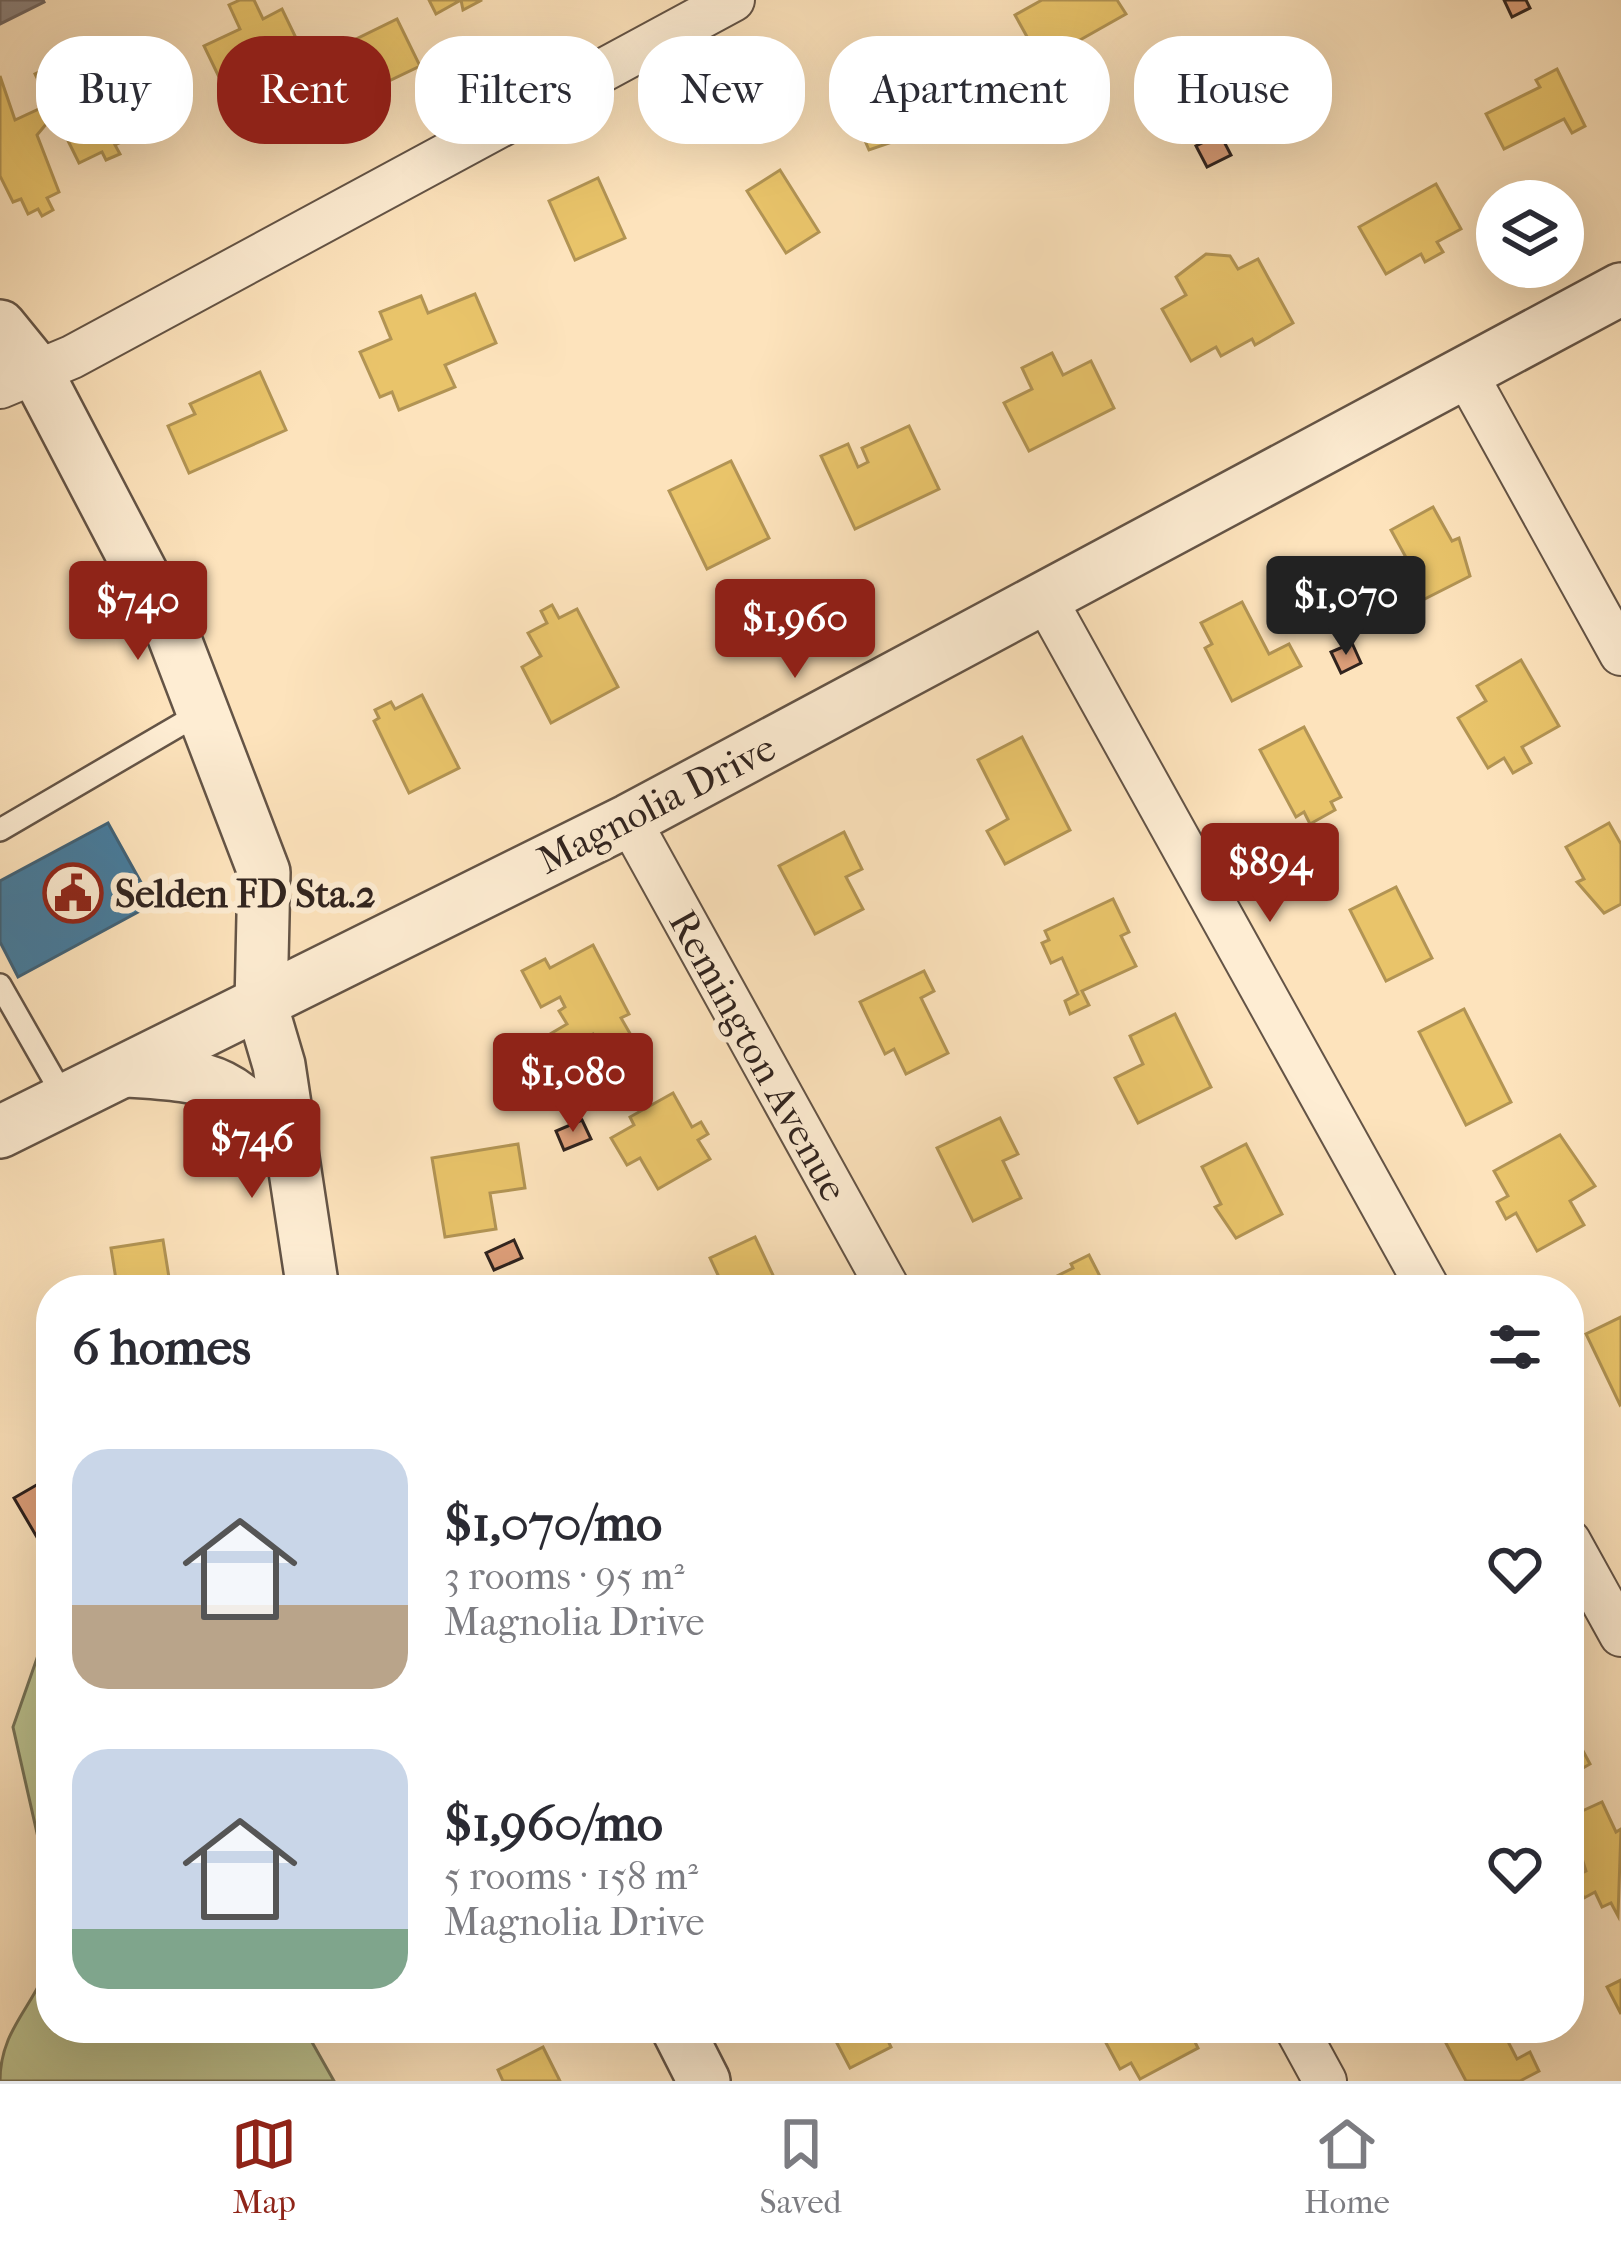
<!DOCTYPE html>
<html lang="en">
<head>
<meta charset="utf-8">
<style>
	body { margin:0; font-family:"IM FELL French Canon",serif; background:#f2f2f3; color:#2b2b33; height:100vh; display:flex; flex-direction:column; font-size:45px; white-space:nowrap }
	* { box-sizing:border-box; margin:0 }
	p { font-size:39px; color:#7c7c81 }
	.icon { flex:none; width:66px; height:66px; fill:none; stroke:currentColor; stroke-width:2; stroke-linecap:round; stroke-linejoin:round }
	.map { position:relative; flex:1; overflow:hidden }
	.details { position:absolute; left:36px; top:1275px; width:1548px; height:768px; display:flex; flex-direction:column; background:#fff; border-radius:48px; box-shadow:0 12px 48px #0002 }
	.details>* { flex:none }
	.banner { position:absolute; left:36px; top:36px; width:1551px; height:108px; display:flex; gap:24px }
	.tools { position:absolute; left:1476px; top:180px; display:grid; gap:24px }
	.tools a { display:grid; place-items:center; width:108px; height:108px; border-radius:50%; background:#fff; box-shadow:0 12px 48px #0002; font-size:60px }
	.price { position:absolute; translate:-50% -102px; padding:0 27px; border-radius:12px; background:#8f2418; color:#fff; font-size:39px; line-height:78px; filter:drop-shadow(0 3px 6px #0008) }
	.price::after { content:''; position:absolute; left:50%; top:72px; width:36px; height:27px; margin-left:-18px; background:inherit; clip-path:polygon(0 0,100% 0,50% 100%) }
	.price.current { background:#222; color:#fff }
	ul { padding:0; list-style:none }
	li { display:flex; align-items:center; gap:36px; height:300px; padding:0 36px }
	li span { display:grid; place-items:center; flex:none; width:336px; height:240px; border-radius:36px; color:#555 }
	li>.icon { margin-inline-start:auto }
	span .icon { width:144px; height:144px; fill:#fffc; stroke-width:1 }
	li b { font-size:51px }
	h2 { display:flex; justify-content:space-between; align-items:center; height:144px; padding:0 36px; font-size:51px }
	.pill { padding:0 42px; border-radius:48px; background:#fff; box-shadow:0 12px 48px #0002; font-size:42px; line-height:108px }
	.pill.current { background:#8f2418; color:#fff }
	.tab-bar { display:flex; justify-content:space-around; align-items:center; height:168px; border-top:3px solid #e1e1e2; background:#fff; font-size:33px; color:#7c7c81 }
	.tab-bar a { display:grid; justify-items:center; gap:6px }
	.tab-bar .current { color:#8f2418 }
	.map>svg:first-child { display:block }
	.green { fill:#bec491; stroke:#787458; stroke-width:3 }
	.homes { fill:#e9c46a; stroke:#b29454; stroke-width:3 }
	.public { fill:#457b9d; stroke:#3f6177; stroke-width:3 }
	.industry { fill:#8a817c; stroke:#6f6560; stroke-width:3 }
	.building { fill:#dd9f79; stroke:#31241f; stroke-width:3 }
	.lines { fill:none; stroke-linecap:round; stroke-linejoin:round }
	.service-casing { stroke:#645446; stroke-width:26 }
	.minor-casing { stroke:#645446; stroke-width:46 }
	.tertiary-casing { stroke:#645446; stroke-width:56 }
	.service { stroke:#feedd3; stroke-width:21 }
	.minor { stroke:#feedd3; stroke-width:42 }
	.tertiary { stroke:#feedd3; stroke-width:51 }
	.labels { text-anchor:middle; stroke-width:12; stroke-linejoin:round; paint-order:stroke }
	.street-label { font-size:39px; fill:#31241f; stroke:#feedd3 }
	.poi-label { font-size:39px; font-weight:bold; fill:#31241f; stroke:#feedd3; text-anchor:start }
</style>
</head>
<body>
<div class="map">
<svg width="1621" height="2081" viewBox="0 0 1621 2081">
	<rect width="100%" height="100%" fill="#fde3bc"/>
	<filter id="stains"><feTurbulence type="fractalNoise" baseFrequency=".00167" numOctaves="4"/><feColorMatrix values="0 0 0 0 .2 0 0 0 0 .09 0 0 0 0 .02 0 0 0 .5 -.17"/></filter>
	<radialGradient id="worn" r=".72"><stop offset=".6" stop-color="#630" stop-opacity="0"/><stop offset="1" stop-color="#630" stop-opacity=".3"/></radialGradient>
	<g class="green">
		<path d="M 51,1618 L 51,1895 L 13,1727 Z"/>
		<path d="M 51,1959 L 51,2028 L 304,2028 L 334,2081 L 0,2081 C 0,2029 34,2007 51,1959 Z"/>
	</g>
	<g class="homes">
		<path d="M 240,0 L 254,0 L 263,19 L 282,9 L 311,69 L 233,106 L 204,46 L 240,29 L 229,5 Z"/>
		<path d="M 429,0 L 482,0 L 463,10 L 461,0 L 436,14 Z"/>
		<path d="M 1042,0 L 1117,0 L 1126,14 L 1041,62 L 1015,15 Z"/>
		<path d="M 397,19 L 420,66 L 368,91 L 344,45 Z"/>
		<path d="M 105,40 L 144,121 L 126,130 L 130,138 L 115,145 L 120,154 L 106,160 L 102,152 L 79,163 L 35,74 Z"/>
		<path d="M 929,45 L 949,91 L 919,105 L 930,129 L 869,150 L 841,85 L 881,67 L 879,62 L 887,64 Z"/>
		<path d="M 1557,69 L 1585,126 L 1572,133 L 1564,119 L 1504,149 L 1486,114 L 1540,87 L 1536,80 Z"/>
		<path d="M 0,76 L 15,120 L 39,109 L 47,123 L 37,135 L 59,192 L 47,198 L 53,210 L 42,216 L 38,209 L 28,214 L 21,199 L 13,202 L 0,176 Z"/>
		<path d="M 780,170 L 819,232 L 786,253 L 747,191 Z"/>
		<path d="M 598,178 L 625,238 L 575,260 L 549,201 Z"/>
		<path d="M 1436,184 L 1461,229 L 1437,242 L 1443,252 L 1425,262 L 1421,254 L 1386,274 L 1359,227 Z"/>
		<path d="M 1206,254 L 1230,256 L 1238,269 L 1258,259 L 1293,323 L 1255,345 L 1252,339 L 1221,356 L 1216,347 L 1191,361 L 1162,309 L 1186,295 L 1176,277 Z"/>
		<path d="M 475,294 L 496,343 L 445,365 L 455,387 L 399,410 L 392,392 L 380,397 L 360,352 L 391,339 L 380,312 L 421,296 L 428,313 Z"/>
		<path d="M 1052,353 L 1063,375 L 1091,361 L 1114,408 L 1029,451 L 1004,403 L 1032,389 L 1022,368 Z"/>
		<path d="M 260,372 L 286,430 L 189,473 L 168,426 L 195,414 L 190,404 Z"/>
		<path d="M 909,426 L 939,489 L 855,529 L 821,456 L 848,444 L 858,467 L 868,462 L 862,448 Z"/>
		<path d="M 731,461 L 769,538 L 707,569 L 669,491 Z"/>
		<path d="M 1433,507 L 1452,541 L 1459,538 L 1470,576 L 1401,611 L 1387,583 L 1406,572 L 1402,564 L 1408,561 L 1391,530 Z"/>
		<path d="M 1242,602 L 1269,654 L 1289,644 L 1301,666 L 1232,701 L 1205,648 L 1212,644 L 1201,623 Z"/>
		<path d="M 552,605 L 559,618 L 577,609 L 618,687 L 551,723 L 522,667 L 541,656 L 528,633 L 547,623 L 541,611 Z"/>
		<path d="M 1521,660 L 1559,726 L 1522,747 L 1531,763 L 1513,773 L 1504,758 L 1488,768 L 1458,718 L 1486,701 L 1477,686 Z"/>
		<path d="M 422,695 L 459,768 L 409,793 L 374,721 L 379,718 L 375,710 L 391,702 L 395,709 Z"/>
		<path d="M 1304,727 L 1341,797 L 1331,802 L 1335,810 L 1310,824 L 1304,812 L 1296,817 L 1260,750 Z"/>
		<path d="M 1022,737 L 1070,830 L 1005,864 L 987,831 L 1008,819 L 978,760 Z"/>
		<path d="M 1609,823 L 1621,844 L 1621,904 L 1604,913 L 1577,882 L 1584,879 L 1566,847 Z"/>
		<path d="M 844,832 L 862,869 L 846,877 L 863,909 L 815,934 L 779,866 Z"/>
		<path d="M 1396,887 L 1432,958 L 1386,981 L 1350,910 Z"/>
		<path d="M 1113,899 L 1129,932 L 1121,936 L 1136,966 L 1082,991 L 1089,1005 L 1070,1014 L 1065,1001 L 1078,994 L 1062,958 L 1051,963 L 1042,943 L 1049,940 L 1045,931 Z"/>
		<path d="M 593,945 L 629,1014 L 621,1018 L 632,1037 L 603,1052 L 593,1034 L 560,1052 L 550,1034 L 567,1024 L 559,1011 L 565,1007 L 560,997 L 541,1007 L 522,971 L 545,959 L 550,968 Z"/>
		<path d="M 924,971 L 934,991 L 921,998 L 948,1053 L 906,1074 L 894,1049 L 885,1054 L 860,1002 Z"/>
		<path d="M 1464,1009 L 1511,1102 L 1466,1125 L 1419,1032 Z"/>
		<path d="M 1175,1014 L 1211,1087 L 1138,1123 L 1115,1078 L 1143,1064 L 1130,1036 Z"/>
		<path d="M 673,1093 L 692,1127 L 701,1122 L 708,1134 L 698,1140 L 710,1159 L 658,1189 L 640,1158 L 627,1165 L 611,1138 L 634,1125 L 630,1117 Z"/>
		<path d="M 1000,1118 L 1018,1154 L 1003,1161 L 1021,1198 L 973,1221 L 937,1148 Z"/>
		<path d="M 1560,1135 L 1595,1186 L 1570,1201 L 1584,1225 L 1537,1251 L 1516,1213 L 1506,1219 L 1497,1202 L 1508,1196 L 1494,1171 Z"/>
		<path d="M 518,1144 L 525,1188 L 490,1193 L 496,1229 L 445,1237 L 432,1158 Z"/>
		<path d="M 1246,1144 L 1282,1214 L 1236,1238 L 1215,1207 L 1221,1204 L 1202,1167 Z"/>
		<path d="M 755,1237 L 780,1290 L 725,1290 L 710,1258 Z"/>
		<path d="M 163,1240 L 171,1290 L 111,1290 L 117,1286 L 111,1248 Z"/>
		<path d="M 1089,1255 L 1107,1290 L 1029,1290 L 1073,1268 L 1071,1264 Z"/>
		<path d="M 1321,1277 L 1327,1290 L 1295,1290 Z"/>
		<path d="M 1621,1317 L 1621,1404 L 1620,1405 L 1586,1334 Z"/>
		<path d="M 1569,1725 L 1590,1764 L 1569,1776 Z"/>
		<path d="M 1602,1802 L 1616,1832 L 1621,1829 L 1618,1916 L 1611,1903 L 1602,1907 L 1595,1892 L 1584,1898 L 1574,1877 L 1586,1871 L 1569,1817 Z"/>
		<path d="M 1621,1980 L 1621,2014 L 1607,1987 Z"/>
		<path d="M 829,2028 L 882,2028 L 891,2047 L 850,2068 Z"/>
		<path d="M 1098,2028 L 1188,2028 L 1198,2048 L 1140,2079 L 1131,2063 L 1120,2069 Z"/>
		<path d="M 1438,2028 L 1501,2028 L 1517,2059 L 1530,2052 L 1539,2071 L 1520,2081 L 1466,2081 Z"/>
		<path d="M 543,2047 L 560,2081 L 503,2081 L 498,2070 Z"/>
	</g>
	<path class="public" d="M 108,823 L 153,904 L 18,977 L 0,942 L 0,881 Z"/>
	<path class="industry" d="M 0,0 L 43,0 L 44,2 L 0,24 Z"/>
	<g class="building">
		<path d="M 1504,0 L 1526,0 L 1530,8 L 1512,17 Z"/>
		<path d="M 1220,134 L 1231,155 L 1207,167 L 1196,146 Z"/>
		<path d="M 1352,643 L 1361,663 L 1341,673 L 1331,652 Z"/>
		<path d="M 582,1120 L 591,1139 L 564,1150 L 556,1131 Z"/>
		<path d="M 514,1240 L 522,1258 L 494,1270 L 486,1253 Z"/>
		<path d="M 40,1483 L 51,1501 L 51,1531 L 38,1539 L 14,1498 Z"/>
	</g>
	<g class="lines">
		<defs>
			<g id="service">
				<path d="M 0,830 L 202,712"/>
				<path d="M 0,985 L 65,1099"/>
			</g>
			<g id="minor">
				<path d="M 1466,374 L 1621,654"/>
				<path d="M 0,387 L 72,357 L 733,0"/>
				<path d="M 1044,597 L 1429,1290"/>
				<path d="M 629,820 L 889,1290"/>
				<path d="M 1569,1541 L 1621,1635"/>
				<path d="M 1296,2028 L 1325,2081"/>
			</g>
			<g id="tertiary">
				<path d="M 0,326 L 35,369 L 171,629 L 264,872 L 261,1004 L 279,1065 L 313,1290"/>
				<path d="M 127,1071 C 219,1076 232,1081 290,1153"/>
				<path d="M 0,1132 L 629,820 L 1621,289"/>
				<path d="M 677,2028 L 704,2081"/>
			</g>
		</defs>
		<use href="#service" class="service-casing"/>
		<use href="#minor" class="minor-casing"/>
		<use href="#tertiary" class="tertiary-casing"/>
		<use href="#service" class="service"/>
		<use href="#minor" class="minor"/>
		<use href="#tertiary" class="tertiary"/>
	</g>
	<defs>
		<symbol id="civic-ring" viewBox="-11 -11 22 22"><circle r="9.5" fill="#feedd3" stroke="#8f2418" stroke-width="1.5"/><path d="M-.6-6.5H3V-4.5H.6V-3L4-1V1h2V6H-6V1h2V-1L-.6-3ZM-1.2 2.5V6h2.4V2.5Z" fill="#8f2418"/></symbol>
	</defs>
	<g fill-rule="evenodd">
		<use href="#civic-ring" x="40" y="860" width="66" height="66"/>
	</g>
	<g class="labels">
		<g class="street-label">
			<text transform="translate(656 803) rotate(-27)" y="14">Magnolia Drive</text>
			<text transform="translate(759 1055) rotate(61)" y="14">Remington Avenue</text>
		</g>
		<g class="poi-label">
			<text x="115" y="907">Selden FD Sta.2</text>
		</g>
	</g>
	<rect width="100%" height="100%" filter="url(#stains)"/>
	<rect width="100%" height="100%" fill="url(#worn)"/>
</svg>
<div class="tools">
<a><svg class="icon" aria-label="layers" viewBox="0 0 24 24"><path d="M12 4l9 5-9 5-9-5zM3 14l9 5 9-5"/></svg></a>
</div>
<b class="price current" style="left:1346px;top:658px">$1,070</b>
<b class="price" style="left:138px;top:663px">$740</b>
<b class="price" style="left:795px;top:681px">$1,960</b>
<b class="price" style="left:1270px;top:925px">$894</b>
<b class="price" style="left:573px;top:1135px">$1,080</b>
<b class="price" style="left:252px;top:1201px">$746</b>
<div class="banner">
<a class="pill">Buy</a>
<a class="pill current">Rent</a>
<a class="pill">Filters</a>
<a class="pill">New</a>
<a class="pill">Apartment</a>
<a class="pill">House</a>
</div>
<section class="details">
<h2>6 homes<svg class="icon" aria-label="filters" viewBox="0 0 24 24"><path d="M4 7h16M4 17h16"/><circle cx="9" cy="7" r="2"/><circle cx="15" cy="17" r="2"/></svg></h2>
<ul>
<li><span style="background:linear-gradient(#c9d6e8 65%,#b9a48a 0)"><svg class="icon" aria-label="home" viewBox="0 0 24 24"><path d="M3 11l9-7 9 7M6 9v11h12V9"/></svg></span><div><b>$1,070/mo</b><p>3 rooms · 95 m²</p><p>Magnolia Drive</p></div><svg class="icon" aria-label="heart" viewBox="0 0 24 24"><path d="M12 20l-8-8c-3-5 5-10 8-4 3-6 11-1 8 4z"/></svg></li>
<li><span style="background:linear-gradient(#c9d6e8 75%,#7fa58c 0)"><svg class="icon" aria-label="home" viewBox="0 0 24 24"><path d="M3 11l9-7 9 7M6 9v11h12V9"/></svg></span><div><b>$1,960/mo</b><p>5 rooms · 158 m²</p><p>Magnolia Drive</p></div><svg class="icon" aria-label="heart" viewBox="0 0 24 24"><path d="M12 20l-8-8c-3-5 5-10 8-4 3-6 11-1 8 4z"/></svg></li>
</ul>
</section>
</div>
<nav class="tab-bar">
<a class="current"><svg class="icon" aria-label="map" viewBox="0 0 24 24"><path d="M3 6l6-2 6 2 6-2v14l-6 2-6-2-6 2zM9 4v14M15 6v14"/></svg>Map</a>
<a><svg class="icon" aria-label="saved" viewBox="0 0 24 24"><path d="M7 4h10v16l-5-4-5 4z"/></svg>Saved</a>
<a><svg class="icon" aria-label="home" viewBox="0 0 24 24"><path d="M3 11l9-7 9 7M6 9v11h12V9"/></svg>Home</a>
</nav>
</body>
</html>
